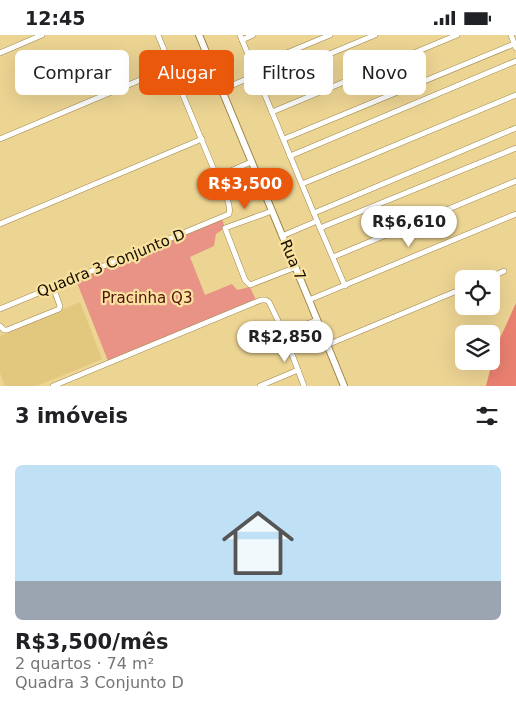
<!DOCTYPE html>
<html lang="pt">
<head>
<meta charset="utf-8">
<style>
	body { margin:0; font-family:"DejaVu Sans",sans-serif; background:#f6f6f6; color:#202124; height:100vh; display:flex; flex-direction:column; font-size:19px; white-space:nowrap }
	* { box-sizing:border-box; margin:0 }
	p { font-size:16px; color:#757577 }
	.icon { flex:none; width:28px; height:28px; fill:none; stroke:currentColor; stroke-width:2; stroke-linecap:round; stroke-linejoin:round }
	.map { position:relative; height:351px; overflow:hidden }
	.panel { display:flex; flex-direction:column; background:#fff; flex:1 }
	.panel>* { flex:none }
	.top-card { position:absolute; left:15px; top:15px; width:486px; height:45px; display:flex; gap:10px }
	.controls { position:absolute; left:455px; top:235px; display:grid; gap:10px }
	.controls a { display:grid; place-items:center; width:45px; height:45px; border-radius:8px; background:#fff; box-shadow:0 5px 20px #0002; font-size:25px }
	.price { position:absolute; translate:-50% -42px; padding:0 11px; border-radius:18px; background:#fff; color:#222; font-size:16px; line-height:32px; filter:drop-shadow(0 1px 2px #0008) }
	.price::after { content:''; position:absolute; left:50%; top:30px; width:15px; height:11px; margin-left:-8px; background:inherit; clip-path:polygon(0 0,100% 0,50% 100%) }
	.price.on { background:#ea580c; color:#fff }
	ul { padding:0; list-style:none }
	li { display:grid; align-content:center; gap:10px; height:265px; padding:0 15px }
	li span { display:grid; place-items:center; height:155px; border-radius:8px; color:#555 }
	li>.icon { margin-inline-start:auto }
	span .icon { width:90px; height:90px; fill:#fffc; stroke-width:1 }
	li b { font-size:21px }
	h2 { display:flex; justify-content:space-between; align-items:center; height:60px; padding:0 15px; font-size:21px }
	.tag { padding:0 18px; border-radius:8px; background:#fff; box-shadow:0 5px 20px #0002; font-size:18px; line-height:45px }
	.tag.on { background:#ea580c; color:#fff }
	.status { display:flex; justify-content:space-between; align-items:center; height:35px; padding:0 25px; background:#fff; direction:ltr }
	.status svg { height:14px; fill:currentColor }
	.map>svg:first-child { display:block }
	.built { fill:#e2c77e }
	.green { fill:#e89385 }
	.forest { fill:#ea8170 }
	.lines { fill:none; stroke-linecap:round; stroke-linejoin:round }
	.minor-casing { stroke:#9d8647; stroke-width:6 }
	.major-casing { stroke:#9d8647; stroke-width:8 }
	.minor { stroke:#fff; stroke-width:5 }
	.major { stroke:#fff; stroke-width:6 }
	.labels { text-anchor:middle; stroke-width:4.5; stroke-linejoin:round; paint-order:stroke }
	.street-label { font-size:15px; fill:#170e00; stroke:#f9e19f }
	.park-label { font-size:15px; fill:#53120b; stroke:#f9e19f }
</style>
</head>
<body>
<div class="status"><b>12:45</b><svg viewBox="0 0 49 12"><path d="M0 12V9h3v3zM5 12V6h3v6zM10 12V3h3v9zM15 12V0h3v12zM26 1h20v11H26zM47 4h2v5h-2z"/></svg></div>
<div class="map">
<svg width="516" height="351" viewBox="0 0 516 351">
	<rect width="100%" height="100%" fill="#ecd493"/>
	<path class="built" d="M 80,267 L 102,324 L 37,351 L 5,351 L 0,338 L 0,301 Z"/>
	<path class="green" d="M 222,184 L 225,193 L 216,199 L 214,211 L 190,222 L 205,260 L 232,249 L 237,255 L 250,252 L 256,265 L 108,326 L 76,245 Z"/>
	<path class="forest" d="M 516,268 L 516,351 L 486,351 L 496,312 Z"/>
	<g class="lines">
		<defs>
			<g id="minor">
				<path d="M 240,0 L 320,193 L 345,251"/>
				<path d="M 511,0 L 516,13"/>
				<path d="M 242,5 L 253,0"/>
				<path d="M 0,18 L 42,0"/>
				<path d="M 253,32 L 330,0"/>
				<path d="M 260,48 L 375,0"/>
				<path d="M 221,55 L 256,40"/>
				<path d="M 272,77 L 457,0"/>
				<path d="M 0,104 L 171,32"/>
				<path d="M 284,104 L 514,9"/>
				<path d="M 290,121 L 516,26"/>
				<path d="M 217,142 L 251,127"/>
				<path d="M 302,149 L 516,60"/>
				<path d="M 272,176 L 225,193 L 245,245 L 250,250 L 296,232"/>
				<path d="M 314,178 L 516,93"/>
				<path d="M 0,189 L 202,104"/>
				<path d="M 320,193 L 516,113"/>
				<path d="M 282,201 L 317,186"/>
				<path d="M 333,222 L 516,146"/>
				<path d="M 487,244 L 504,236"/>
				<path d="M 309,265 L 516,179"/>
				<path d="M 0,274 L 229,179 C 232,168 221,152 217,142 L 158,0"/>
				<path d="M 0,291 L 4,295 L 7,295 L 59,274 L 60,271 L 53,252"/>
				<path d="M 284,298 L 304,351"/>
				<path d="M 327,310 L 464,253"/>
				<path d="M 53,351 L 261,265 L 266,265 L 269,267 L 284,298 L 317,285"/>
				<path d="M 260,351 L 298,335"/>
			</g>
			<path id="major" d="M 199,0 L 309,265 L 344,351"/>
		</defs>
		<use href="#minor" class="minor-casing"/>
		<use href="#major" class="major-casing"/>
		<use href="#minor" class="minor"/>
		<use href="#major" class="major"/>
	</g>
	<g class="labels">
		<g class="street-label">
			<text transform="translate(293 225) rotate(67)" y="5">Rua 7</text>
			<text transform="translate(111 228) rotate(-22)" y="5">Quadra 3 Conjunto D</text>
		</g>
		<g class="park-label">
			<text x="147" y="268">Pracinha Q3</text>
		</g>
	</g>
</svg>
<div class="controls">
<a><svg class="icon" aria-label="locate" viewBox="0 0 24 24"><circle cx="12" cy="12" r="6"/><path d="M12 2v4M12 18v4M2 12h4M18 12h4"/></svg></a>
<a><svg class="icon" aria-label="layers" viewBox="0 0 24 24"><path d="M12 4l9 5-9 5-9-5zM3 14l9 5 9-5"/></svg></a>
</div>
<b class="price on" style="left:245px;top:175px">R$3,500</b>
<b class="price" style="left:409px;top:213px">R$6,610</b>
<b class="price" style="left:285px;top:328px">R$2,850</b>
<div class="top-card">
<a class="tag">Comprar</a>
<a class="tag on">Alugar</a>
<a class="tag">Filtros</a>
<a class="tag">Novo</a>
</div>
</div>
<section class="panel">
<h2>3 imóveis<svg class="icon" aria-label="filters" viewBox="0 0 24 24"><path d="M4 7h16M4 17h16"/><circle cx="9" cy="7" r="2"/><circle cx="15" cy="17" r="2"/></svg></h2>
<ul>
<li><span style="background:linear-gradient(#bfe0f5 75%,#9aa5b1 0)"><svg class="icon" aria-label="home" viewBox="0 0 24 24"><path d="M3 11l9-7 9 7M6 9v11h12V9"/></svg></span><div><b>R$3,500/mês</b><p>2 quartos · 74 m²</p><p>Quadra 3 Conjunto D</p></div></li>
</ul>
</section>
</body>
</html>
